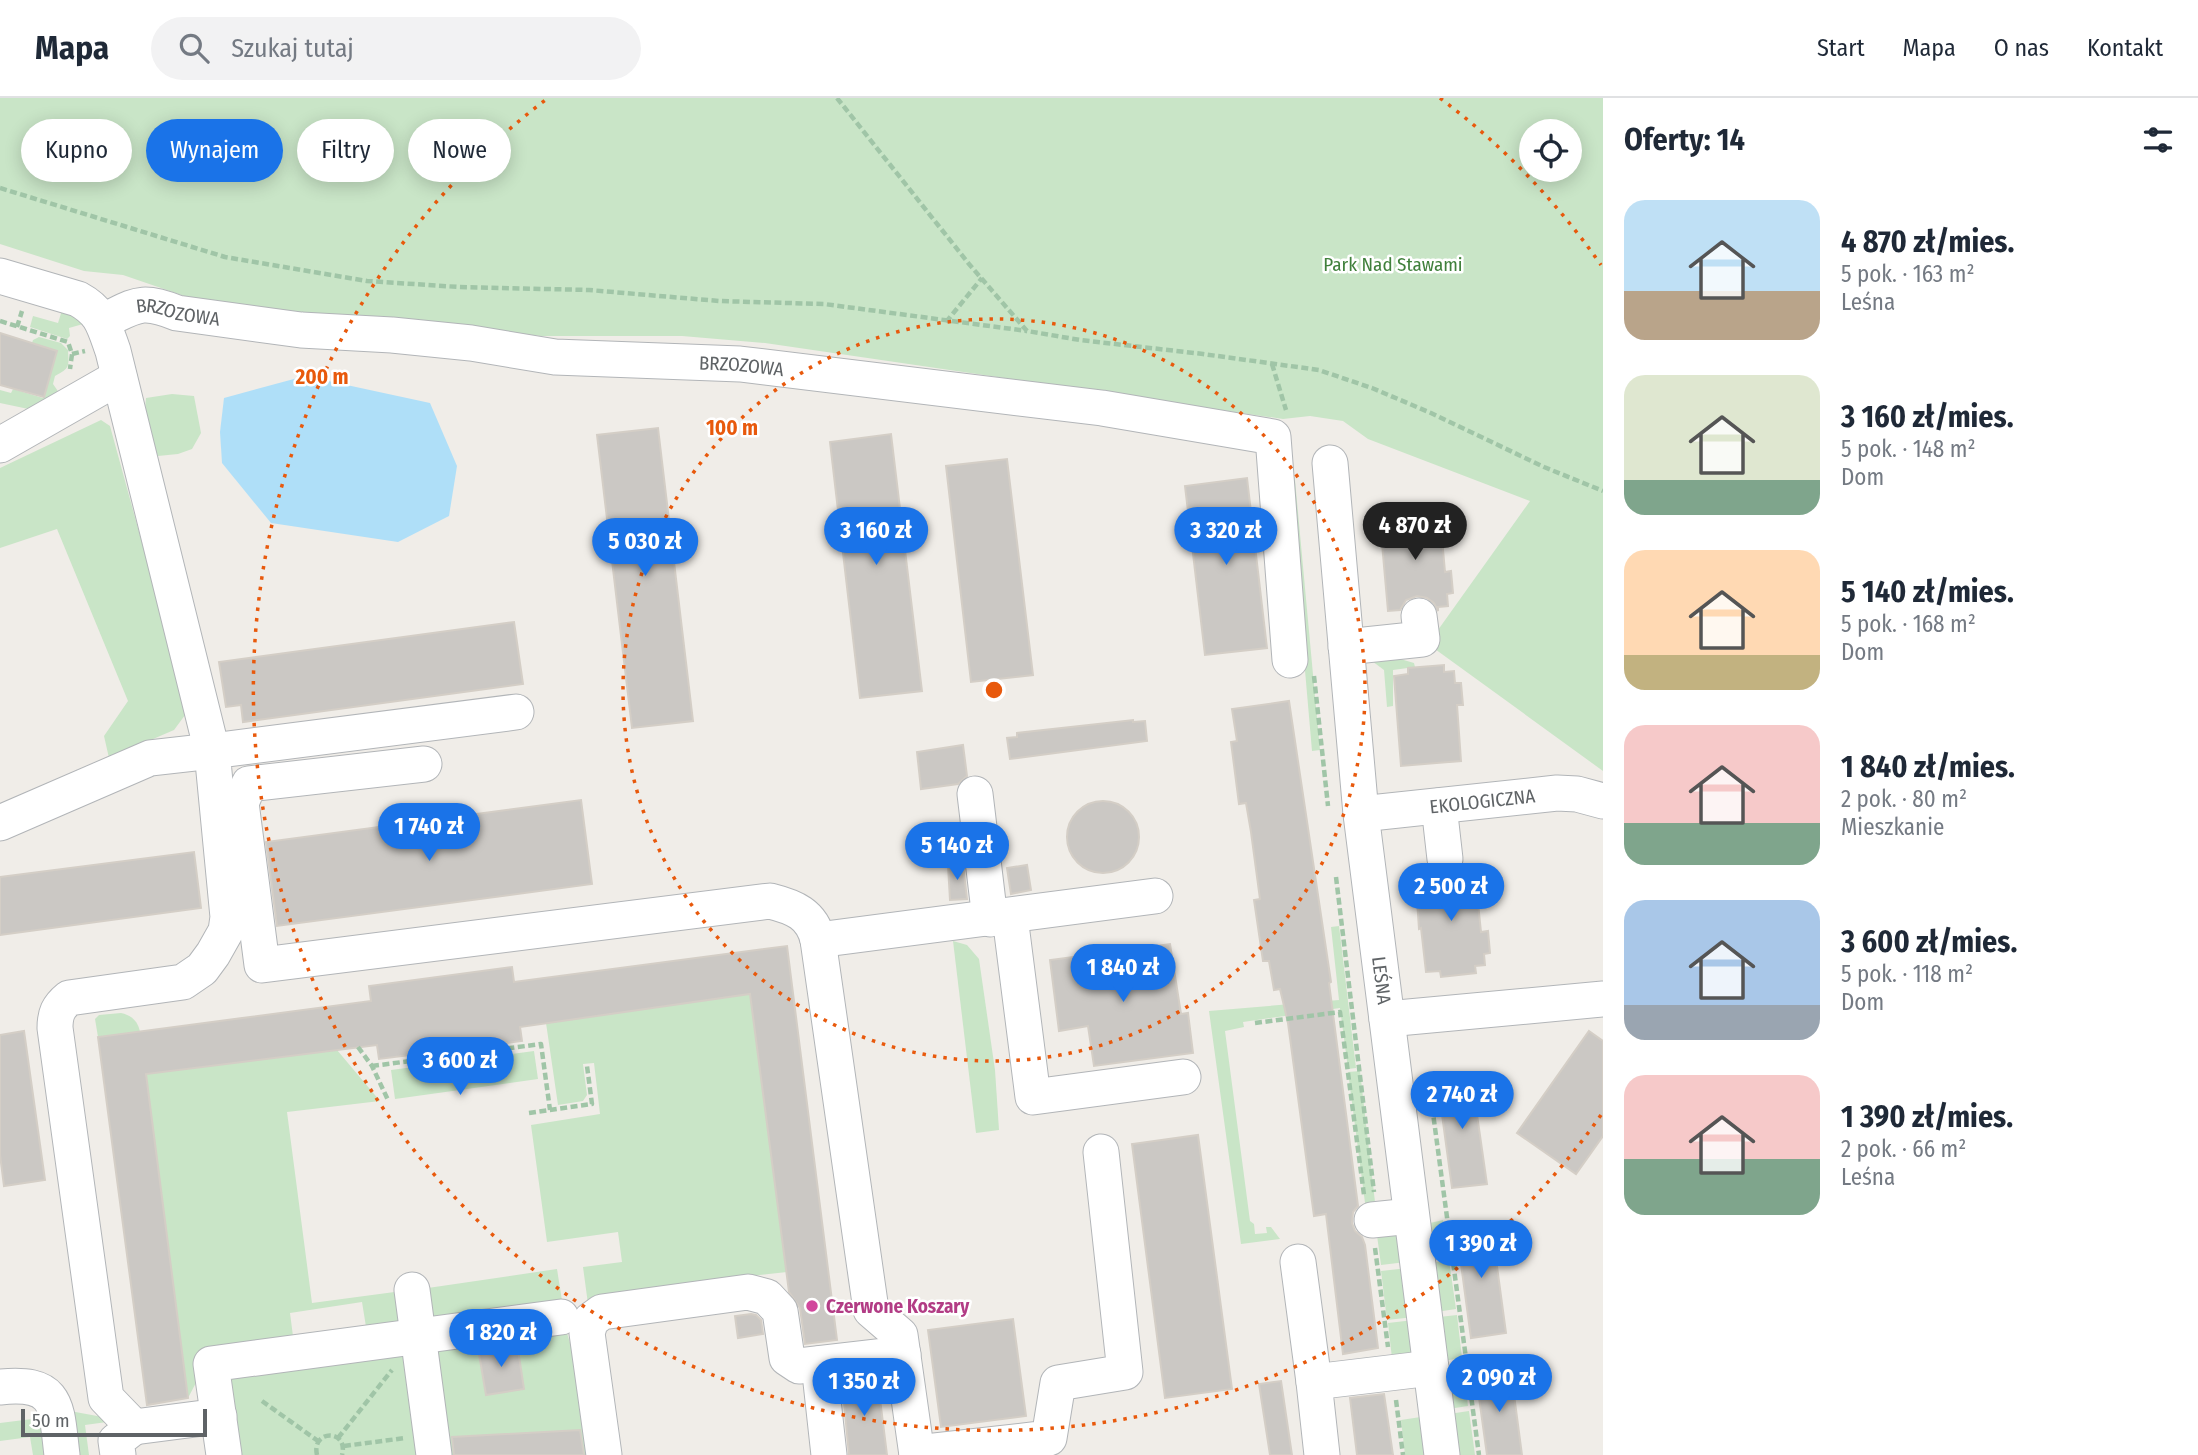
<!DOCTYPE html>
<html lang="pl">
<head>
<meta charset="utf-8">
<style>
	body { margin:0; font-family:"Fira Sans Condensed",sans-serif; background:#f2f2f3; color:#1f2937; height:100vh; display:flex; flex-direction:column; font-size:26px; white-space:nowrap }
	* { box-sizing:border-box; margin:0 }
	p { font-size:23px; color:#747a83 }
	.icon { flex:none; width:38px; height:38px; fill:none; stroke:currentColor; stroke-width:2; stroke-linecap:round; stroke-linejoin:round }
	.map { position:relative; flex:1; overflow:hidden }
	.panel { display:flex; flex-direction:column; background:#fff; width:595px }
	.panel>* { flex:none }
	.hud { position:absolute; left:21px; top:21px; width:665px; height:63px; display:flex; gap:14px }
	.fabs { position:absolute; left:1519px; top:21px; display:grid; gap:14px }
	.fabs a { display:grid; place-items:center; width:63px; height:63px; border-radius:50%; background:#fff; box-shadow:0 4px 18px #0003; font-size:35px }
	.scale { position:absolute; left:21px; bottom:18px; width:186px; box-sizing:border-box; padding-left:7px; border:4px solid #5f6366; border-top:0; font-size:19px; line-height:24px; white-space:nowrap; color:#5f6366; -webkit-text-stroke:5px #fff; paint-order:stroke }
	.price { position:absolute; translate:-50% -60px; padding:0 16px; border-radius:24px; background:#1a73e8; color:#fff; font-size:23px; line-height:46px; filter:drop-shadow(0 2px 4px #0008) }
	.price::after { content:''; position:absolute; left:50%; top:42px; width:21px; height:16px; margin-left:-10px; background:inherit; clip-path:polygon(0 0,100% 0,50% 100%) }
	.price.selected { background:#222; color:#fff }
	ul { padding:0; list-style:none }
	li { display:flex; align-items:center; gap:21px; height:175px; padding:0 21px }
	li span { display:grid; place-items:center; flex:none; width:196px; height:140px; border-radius:21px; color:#555 }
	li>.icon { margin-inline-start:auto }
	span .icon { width:84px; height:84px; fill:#fffc; stroke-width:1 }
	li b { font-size:30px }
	h2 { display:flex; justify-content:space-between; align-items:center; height:84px; padding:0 21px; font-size:30px }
	.tag { padding:0 24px; border-radius:32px; background:#fff; box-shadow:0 4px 18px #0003; font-size:24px; line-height:63px }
	.tag.selected { background:#1a73e8; color:#fff }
	header { display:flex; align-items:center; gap:42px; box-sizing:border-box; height:98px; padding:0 35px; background:#fff; border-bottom:2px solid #e0e1e3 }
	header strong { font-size:33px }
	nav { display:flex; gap:38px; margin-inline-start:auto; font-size:24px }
	.search { width:490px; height:63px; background:#f2f2f3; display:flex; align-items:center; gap:18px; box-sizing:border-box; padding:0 24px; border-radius:38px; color:#747a83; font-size:26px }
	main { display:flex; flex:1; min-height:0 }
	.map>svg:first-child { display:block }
	.green { fill:#c9e5c7; fill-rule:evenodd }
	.water { fill:#afdff8 }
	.building { fill:#cbc8c4; stroke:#d4cec6; stroke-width:2 }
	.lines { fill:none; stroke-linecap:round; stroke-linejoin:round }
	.minor-casing { stroke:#b2b5b8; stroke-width:37 }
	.path { stroke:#a0c5a7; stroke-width:4.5; stroke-dasharray:7 3.5; stroke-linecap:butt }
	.minor { stroke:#fff; stroke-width:35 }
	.ring { fill:none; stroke:#e8590c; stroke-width:3.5; stroke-dasharray:3.5 7 }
	.hotel-dot { fill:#d1479c; stroke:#fff; stroke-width:2.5 }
	.labels { text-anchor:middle; stroke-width:5; stroke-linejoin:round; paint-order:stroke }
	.park-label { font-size:19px; fill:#40803c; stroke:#fff }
	.street-label { font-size:19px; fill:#5f6366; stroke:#fff }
	.hotel-label { font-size:19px; font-weight:bold; fill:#b23c85; stroke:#fff; text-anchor:start }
	.centre { fill:#e8590c; stroke:#fff; stroke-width:3.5 }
	.ring-label { font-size:21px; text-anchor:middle; font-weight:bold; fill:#e8590c; stroke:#fff; stroke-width:5; stroke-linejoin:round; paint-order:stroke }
</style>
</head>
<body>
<header>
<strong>Mapa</strong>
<div class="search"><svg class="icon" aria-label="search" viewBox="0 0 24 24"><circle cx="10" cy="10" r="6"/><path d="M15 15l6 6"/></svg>Szukaj tutaj</div>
<nav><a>Start</a><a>Mapa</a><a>O nas</a><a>Kontakt</a></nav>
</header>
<main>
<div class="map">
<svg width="1603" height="1357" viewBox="0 0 1603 1357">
	<rect width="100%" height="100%" fill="#f0ede8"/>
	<g class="green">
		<path d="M 0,0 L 1603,0 L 1603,673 L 1428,546 L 1530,403 L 1368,341 L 1343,323 L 1310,318 L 1283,321 L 765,245 L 682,238 L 541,238 L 440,226 L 315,218 L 196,202 L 123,177 L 84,173 L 0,146 ZM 1531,33 L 1570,33 L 1570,72 L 1531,72 Z"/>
		<path d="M 63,209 L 90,224 L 69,230 L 70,238 L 67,241 L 30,229 L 33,218 L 58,225 Z"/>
		<path d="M 39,239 L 61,245 L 68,252 C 69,269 70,270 55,278 L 53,286 L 64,302 L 38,313 L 0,305 L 0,292 L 11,295 L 13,291 L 43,300 L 57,253 L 32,245 L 33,242 Z"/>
		<path d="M 172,296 L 194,298 L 201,335 L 192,351 L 178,356 L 158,358 C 151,340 143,319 146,300 Z"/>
		<path d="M 101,322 L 110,328 L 188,613 L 174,632 L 109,660 L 104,638 L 128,603 L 57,431 L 0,450 L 0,370 Z"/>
		<path d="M 1287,365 L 1293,373 L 1295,382 L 1320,652 L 1312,653 Z"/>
		<path d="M 1390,558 L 1414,565 L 1415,569 L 1393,572 L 1393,608 L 1387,609 L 1384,572 L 1368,560 Z"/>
		<path d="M 1339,828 L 1356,970 L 1348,971 L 1340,910 L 1243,924 L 1244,929 L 1225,933 L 1250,1123 L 1254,1126 L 1255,1136 L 1267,1135 L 1266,1129 L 1271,1129 L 1280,1141 L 1241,1146 L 1209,913 L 1339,902 L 1331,829 Z"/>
		<path d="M 953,843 L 967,847 L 979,861 L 995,972 L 999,1032 L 976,1035 Z"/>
		<path d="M 750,896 L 787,1174 L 742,1179 L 588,1206 L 583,1169 L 622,1164 L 618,1134 L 547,1144 L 531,1027 L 600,1016 L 594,965 L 583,966 L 587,997 L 583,1003 L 558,1007 L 546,925 Z"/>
		<path d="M 121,915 C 131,917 138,923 140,934 L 98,939 L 95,921 L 99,917 Z"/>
		<path d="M 337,952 L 380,1003 L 287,1014 L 312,1205 L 402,1193 L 407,1231 L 367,1235 L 362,1204 L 290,1215 L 294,1246 L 210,1258 L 188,1300 L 146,976 Z"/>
		<path d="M 534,953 L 538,981 L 395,1001 L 391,972 Z"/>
		<path d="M 1360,973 L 1375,1104 L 1365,1105 L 1348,974 Z"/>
		<path d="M 1443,1122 L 1448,1160 L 1423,1163 L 1430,1125 Z"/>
		<path d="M 1376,1130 L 1401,1138 L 1406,1164 L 1381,1167 Z"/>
		<path d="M 1449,1162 L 1456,1211 L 1429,1215 L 1423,1166 Z"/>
		<path d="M 1408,1170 L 1414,1219 L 1387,1222 L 1381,1173 Z"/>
		<path d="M 557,1171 L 563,1209 L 427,1228 L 421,1191 Z"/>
		<path d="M 1457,1217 L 1462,1260 L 1436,1264 L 1430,1220 Z"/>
		<path d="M 1414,1222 L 1420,1266 L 1393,1269 L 1388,1225 Z"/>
		<path d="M 561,1230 L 567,1235 L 591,1314 L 595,1357 L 440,1357 L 429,1253 L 476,1239 L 486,1297 L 524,1291 L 515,1232 Z"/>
		<path d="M 408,1250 L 427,1357 L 232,1357 L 224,1277 Z"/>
		<path d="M 1464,1275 L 1468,1308 L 1442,1312 L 1445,1278 Z"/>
		<path d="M 70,1313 L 108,1320 L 107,1324 L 85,1327 L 89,1357 L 74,1357 Z"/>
		<path d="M 1469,1313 L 1475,1357 L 1447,1357 L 1442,1317 Z"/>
		<path d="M 1427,1318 L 1432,1357 L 1405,1357 L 1401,1322 Z"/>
		<path d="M 32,1321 L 43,1329 L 46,1357 L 33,1357 L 30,1339 L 0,1343 L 0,1325 Z"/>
	</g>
	<path class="water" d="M 305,278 L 430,305 L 457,368 L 449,418 L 398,444 L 271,425 L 222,365 L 220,334 L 224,300 Z"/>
	<g class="building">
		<path d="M 0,235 L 57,253 L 44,299 L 0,287 Z"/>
		<path d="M 658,330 L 693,623 L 632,630 L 597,337 Z"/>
		<path d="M 891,336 L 922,593 L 860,600 L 830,344 Z"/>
		<path d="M 1007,361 L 1033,577 L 971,584 L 946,368 Z"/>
		<path d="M 1247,380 L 1267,550 L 1205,557 L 1185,388 Z"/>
		<path d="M 1440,418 L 1445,474 L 1451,473 L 1453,495 L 1447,496 L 1448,508 L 1438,509 L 1438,513 L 1434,505 L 1427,500 L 1417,498 L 1406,502 L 1400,512 L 1388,513 L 1380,423 Z"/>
		<path d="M 514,524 L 523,586 L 243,624 L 241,607 L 226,609 L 219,564 Z"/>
		<path d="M 1444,567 L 1444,574 L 1454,573 L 1455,585 L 1461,585 L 1463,607 L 1457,607 L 1461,663 L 1401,668 L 1394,578 L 1408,576 L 1408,570 Z"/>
		<path d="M 1289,603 L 1331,884 L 1329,885 L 1358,1108 L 1353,1114 L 1352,1125 L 1355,1133 L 1362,1139 L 1365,1147 L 1378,1250 L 1343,1256 L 1326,1116 L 1314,1118 L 1288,925 L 1280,891 L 1274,892 L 1269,863 L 1263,863 L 1254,802 L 1260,801 L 1251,734 L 1246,705 L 1239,706 L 1231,644 L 1237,643 L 1232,611 Z"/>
		<path d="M 1133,622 L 1133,624 L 1145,623 L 1147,643 L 1010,661 L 1007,640 L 1017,639 L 1017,635 Z"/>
		<path d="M 963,647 L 967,678 L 958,686 L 921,691 L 917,654 Z"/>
		<path d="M 581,702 L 592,786 L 277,828 L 266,744 Z"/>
		<circle cx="1103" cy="739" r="36"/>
		<path d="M 194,754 L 201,810 L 0,837 L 0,779 Z"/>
		<path d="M 963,766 L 967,801 L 950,802 L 948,767 Z"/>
		<path d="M 1474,766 L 1481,834 L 1488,833 L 1490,855 L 1484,856 L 1485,867 L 1475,868 L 1476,875 L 1441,879 L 1440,873 L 1426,874 L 1421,830 L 1419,831 L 1415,772 L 1428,770 L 1436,779 L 1447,781 L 1457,777 L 1464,767 Z"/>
		<path d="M 1027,767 L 1031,792 L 1011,796 L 1007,770 Z"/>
		<path d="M 1170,846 L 1181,916 L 1188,915 L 1193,955 L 1094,968 L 1088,928 L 1059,933 L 1050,862 Z"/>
		<path d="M 787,848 L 837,1242 L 805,1246 L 800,1210 L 789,1194 L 750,896 L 520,929 L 522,943 L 379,961 L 377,947 L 146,976 L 188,1300 L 147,1307 L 98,939 L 371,903 L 369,888 L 512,869 L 514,884 Z"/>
		<path d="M 24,933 L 45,1082 L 4,1088 L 0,1057 L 0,937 Z"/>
		<path d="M 1589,933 L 1603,943 L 1603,1038 L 1576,1076 L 1517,1035 Z"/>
		<path d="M 1471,975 L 1487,1086 L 1452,1090 L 1437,980 Z"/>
		<path d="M 1198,1037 L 1232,1291 L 1165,1300 L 1132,1046 Z"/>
		<path d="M 1491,1124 L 1506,1235 L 1471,1240 L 1456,1129 Z"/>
		<path d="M 751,1216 L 756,1217 L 761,1222 L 763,1236 L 738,1240 L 735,1218 Z"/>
		<path d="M 1013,1221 L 1026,1318 L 941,1329 L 928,1232 Z"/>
		<path d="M 517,1245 L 524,1291 L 486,1297 L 478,1250 Z"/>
		<path d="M 1511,1274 L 1522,1357 L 1487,1357 L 1476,1278 Z"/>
		<path d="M 873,1280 L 874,1285 L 878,1285 L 887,1357 L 849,1357 L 842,1283 Z"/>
		<path d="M 1281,1283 L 1292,1357 L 1270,1357 L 1259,1286 Z"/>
		<path d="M 1384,1296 L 1393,1357 L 1357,1357 L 1350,1300 Z"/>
		<path d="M 580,1332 L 584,1357 L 454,1357 L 452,1339 Z"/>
	</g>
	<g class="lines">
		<defs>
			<g id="minor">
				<path d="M 0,178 L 78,201 C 102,214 104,228 113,253 L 212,653 L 150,660 L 0,725"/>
				<path id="s1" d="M 103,223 C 136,208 140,200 177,215 L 301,232 L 392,237 L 471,245 L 555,259 L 740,266 L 1102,310 L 1273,339 L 1290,562"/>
				<path d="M 0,347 L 119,279"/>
				<path id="s2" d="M 1330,365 L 1361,716 L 1442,1357"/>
				<path d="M 1346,549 L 1422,541 L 1419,518"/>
				<path d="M 424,666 L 249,686 L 241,705 L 262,867 L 770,803 C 794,809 812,816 818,842 L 871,1212 L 900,1237 L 917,1357"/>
				<path d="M 975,696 L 990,821"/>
				<path d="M 1439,708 L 1445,761"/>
				<path id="s3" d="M 1361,716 L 1557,695 L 1577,696 L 1603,703"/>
				<path d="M 1010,819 L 1033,999 L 1183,979"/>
				<path d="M 818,842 L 1155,798"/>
				<path d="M 1387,921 L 1603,901"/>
				<path d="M 1372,1122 L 1411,1118"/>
				<path d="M 1298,1164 L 1314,1284"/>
				<path d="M 412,1192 L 434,1357"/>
				<path d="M 819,1266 L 829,1357"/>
				<path d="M 0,1289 C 60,1283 56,1309 62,1357"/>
				<path d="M 219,1318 L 134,1329 L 106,1300 L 55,930 C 55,916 58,909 69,900 L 183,884 L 202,871 L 213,856 L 226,833 L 228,819 L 212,653 L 516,614"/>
				<path d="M 917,1355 L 1049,1340 L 1058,1285 L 1125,1274 L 1101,1054"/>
				<path d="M 118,1357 L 116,1343 L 134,1329"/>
				<path d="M 224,1357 L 211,1266 L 561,1219"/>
				<path d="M 604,1357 L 587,1235 L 591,1222 L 602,1214 L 748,1194 L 767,1199 L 780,1213 L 787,1260 L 799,1268 L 903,1256"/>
				<path d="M 1322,1357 L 1314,1284 L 1431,1270"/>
			</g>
		</defs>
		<use href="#minor" class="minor-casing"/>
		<g class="path">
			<path d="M 837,0 L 969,166 L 1027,233 L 1080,242 L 1203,256 L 1319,272 L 1372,290 L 1431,315 L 1544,369 L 1603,393"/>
			<path d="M 0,90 L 225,159 L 367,183 L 459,189 L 589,192 L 719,203 L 824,206 L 1027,233"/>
			<path d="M 0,223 L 68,244 L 72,256 L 70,271"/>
			<path d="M 946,224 L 982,180"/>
			<path d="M 17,229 L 22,213"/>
			<path d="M 72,256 L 85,253"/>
			<path d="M 1272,266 L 1286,312"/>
			<path d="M 1314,578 L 1328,708"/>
			<path d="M 1336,779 L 1374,1094"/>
			<path d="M 1255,925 L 1340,914 L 1364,1097"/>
			<path d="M 358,949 L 372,968 L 388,1002"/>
			<path d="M 372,968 L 541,946 L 550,1012"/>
			<path d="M 1428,978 L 1479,1357"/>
			<path d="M 529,1015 L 592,1006 L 587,968"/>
			<path d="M 1375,1150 L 1388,1249"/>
			<path d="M 1396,1302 L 1403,1357"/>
			<path d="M 262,1303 L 318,1343"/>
			<path d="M 338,1340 L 392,1272"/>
			<path d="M 344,1348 L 405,1340"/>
			<path d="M 317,1357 C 311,1331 349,1331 342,1357"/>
		</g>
		<use href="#minor" class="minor"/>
	</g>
	<g class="ring">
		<circle cx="994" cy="592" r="371"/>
		<path d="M1601 1017A741 741 0 1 1 548 0M1440 0A741 741 0 0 1 1601 167"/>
	</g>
	<circle class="hotel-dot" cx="812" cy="1208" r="7"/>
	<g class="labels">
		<g class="park-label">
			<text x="1393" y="173">Park Nad Stawami</text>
		</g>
		<g class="street-label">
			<text dy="7" stroke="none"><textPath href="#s1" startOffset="79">BRZOZOWA</textPath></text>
			<text dy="7" stroke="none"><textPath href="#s1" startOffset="646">BRZOZOWA</textPath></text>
			<text dy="7" stroke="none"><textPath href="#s3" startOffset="122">EKOLOGICZNA</textPath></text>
			<text dy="7" stroke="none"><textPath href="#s2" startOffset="520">LEŚNA</textPath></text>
		</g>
		<g class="hotel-label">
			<text x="826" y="1215">Czerwone Koszary</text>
		</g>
	</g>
	<circle cx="994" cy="592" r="10" class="centre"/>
	<g class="ring-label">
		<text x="322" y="286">200 m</text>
		<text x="732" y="337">100 m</text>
	</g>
</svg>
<div class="fabs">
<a><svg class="icon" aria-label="locate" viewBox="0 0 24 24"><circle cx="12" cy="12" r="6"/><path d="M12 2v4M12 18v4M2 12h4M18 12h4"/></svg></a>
</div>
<div class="scale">50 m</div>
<b class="price selected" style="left:1415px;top:464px">4 870 zł</b>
<b class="price" style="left:876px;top:469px">3 160 zł</b>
<b class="price" style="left:1226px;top:469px">3 320 zł</b>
<b class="price" style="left:645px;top:480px">5 030 zł</b>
<b class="price" style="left:429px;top:765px">1 740 zł</b>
<b class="price" style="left:957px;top:784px">5 140 zł</b>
<b class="price" style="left:1451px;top:825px">2 500 zł</b>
<b class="price" style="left:1123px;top:906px">1 840 zł</b>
<b class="price" style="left:460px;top:999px">3 600 zł</b>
<b class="price" style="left:1462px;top:1033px">2 740 zł</b>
<b class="price" style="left:1481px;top:1182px">1 390 zł</b>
<b class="price" style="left:501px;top:1271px">1 820 zł</b>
<b class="price" style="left:1499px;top:1316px">2 090 zł</b>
<b class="price" style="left:864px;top:1320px">1 350 zł</b>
<div class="hud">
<a class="tag">Kupno</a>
<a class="tag selected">Wynajem</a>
<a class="tag">Filtry</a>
<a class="tag">Nowe</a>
</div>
</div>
<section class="panel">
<h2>Oferty: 14<svg class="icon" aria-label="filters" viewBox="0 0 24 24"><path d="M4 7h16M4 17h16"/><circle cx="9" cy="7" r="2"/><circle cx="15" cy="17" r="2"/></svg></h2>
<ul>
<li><span style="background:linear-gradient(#bfe0f5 65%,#b9a48a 0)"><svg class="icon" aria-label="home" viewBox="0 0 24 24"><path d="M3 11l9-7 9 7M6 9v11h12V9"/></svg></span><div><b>4 870 zł/mies.</b><p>5 pok. · 163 m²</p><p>Leśna</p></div></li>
<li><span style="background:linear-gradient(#dfe7d0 75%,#7fa58c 0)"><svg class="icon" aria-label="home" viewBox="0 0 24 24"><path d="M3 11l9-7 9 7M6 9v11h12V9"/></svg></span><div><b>3 160 zł/mies.</b><p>5 pok. · 148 m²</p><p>Dom</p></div></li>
<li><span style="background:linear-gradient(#ffd9b3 75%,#c2b280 0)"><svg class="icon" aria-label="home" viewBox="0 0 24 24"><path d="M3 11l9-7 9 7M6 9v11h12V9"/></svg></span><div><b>5 140 zł/mies.</b><p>5 pok. · 168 m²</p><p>Dom</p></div></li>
<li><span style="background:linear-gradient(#f6c9c9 70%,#7fa58c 0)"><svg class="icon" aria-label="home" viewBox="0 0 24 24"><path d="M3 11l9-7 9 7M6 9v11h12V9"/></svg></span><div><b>1 840 zł/mies.</b><p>2 pok. · 80 m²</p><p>Mieszkanie</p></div></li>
<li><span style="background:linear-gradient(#a9c7e8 75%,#9aa5b1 0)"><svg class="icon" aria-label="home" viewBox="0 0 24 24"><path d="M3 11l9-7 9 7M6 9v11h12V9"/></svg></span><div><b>3 600 zł/mies.</b><p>5 pok. · 118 m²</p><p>Dom</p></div></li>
<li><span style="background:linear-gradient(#f6c9c9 60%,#7fa58c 0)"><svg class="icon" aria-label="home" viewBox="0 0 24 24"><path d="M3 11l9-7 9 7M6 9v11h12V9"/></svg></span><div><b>1 390 zł/mies.</b><p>2 pok. · 66 m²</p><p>Leśna</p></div></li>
</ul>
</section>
</main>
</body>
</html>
